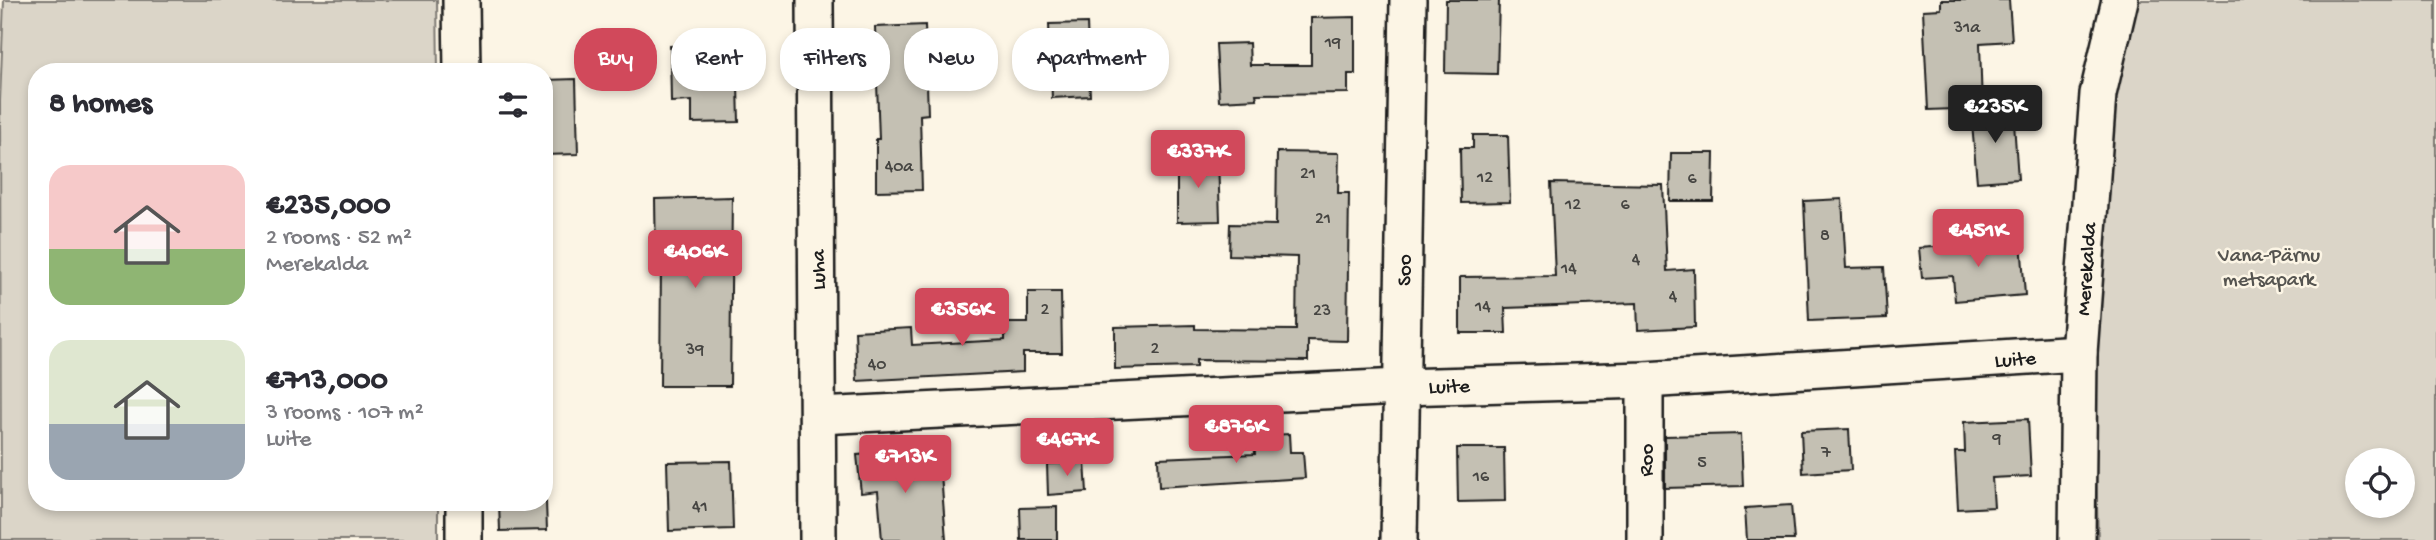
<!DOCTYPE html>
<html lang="en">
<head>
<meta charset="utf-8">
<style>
	body { margin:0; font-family:"Gochi Hand",sans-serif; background:#f7f7f7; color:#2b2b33; height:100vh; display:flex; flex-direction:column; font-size:26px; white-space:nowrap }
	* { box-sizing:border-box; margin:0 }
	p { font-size:23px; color:#7c7c81 }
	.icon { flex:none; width:38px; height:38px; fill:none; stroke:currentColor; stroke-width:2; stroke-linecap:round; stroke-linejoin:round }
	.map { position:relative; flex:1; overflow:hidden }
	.sheet { position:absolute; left:28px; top:63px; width:525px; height:448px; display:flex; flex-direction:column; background:#fff; border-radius:28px; box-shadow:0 4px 10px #0003 }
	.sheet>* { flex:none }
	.hud { position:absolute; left:574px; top:28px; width:665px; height:63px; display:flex; gap:14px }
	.controls { position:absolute; left:2345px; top:448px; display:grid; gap:14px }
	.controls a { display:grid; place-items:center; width:70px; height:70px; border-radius:50%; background:#fff; box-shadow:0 4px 10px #0003; font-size:35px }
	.price { position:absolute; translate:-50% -60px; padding:0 16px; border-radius:7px; background:#d1495b; color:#fff; font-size:23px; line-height:46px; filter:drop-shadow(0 2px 4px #0008) }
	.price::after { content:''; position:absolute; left:50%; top:42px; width:21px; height:16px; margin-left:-10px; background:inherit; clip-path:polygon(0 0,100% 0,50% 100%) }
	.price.selected { background:#222; color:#fff }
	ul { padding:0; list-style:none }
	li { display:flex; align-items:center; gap:21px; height:175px; padding:0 21px }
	li span { display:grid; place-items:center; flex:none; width:196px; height:140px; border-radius:21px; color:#555 }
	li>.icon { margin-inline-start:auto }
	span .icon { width:84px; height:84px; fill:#fffc; stroke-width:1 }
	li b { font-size:30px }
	h2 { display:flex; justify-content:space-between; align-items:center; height:84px; padding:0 21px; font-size:30px }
	.tag { padding:0 24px; border-radius:28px; background:#fff; box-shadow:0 4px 10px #0003; font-size:24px; line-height:63px }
	.tag.selected { background:#d1495b; color:#fff }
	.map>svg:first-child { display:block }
	.green { fill:#dbd5c8; stroke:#7c7872; stroke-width:2; fill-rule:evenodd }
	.building { fill:#c4c0b3; stroke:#1c1c1c; stroke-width:2 }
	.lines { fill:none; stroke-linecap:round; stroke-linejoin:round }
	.street-casing { stroke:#1c1c1c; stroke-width:40 }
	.street { stroke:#fcf5e5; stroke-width:35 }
	.labels { text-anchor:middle; stroke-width:5; stroke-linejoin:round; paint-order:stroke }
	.number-label { font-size:18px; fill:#464542 }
	.park-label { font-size:21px; fill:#555450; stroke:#fcf5e5 }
	.street-label { font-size:21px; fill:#1c1c1c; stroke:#fcf5e5 }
</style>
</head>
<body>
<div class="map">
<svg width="2436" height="540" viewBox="0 0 2436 540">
	<rect width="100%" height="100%" fill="#fcf5e5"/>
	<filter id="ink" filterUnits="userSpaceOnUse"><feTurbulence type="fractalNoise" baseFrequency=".0143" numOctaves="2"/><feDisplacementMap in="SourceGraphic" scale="14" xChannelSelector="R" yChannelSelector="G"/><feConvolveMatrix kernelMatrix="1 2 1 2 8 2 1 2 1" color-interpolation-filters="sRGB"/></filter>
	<g filter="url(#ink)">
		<g class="green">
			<path d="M 4,0 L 437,0 L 438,72 L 37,72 L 37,502 L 438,502 L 438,540 L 1,540 L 0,101 Z"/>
			<path d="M 2133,0 L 2436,0 L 2436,540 L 2098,540 L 2094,401 L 2113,87 ZM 2357,460 L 2403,460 L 2403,506 L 2357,506 Z"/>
		</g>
		<g class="building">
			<path d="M 1446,0 L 1499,0 L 1497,74 L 1445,73 Z"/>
			<path d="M 1941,0 L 2009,0 L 2012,41 L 1980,43 L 1982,108 L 1928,110 L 1923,10 L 1941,9 Z"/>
			<path d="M 1355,17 L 1355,74 L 1348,74 L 1348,93 L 1256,94 L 1257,99 L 1219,101 L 1216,44 L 1249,43 L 1250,65 L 1311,65 L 1311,18 Z"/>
			<path d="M 1087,23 L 1090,96 L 1052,98 L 1049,24 Z"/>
			<path d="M 925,25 L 928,114 L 920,115 L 922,190 L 876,191 L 876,139 L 879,139 L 875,27 Z"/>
			<path d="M 728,44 L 729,85 L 738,85 L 739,122 L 692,123 L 692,101 L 671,102 L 670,46 Z"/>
			<path d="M 576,79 L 578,154 L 544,155 L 544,80 Z"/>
			<path d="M 2013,109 L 2018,179 L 1977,182 L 1971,112 Z"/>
			<path d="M 1473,135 L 1508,135 L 1510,202 L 1461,203 L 1460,148 L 1473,148 Z"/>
			<path d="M 1277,152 L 1339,153 L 1338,193 L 1349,193 L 1347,341 L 1308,340 L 1308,361 L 1196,360 L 1196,367 L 1115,369 L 1115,327 L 1195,325 L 1195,329 L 1296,330 L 1297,257 L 1229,255 L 1230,224 L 1276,225 Z"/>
			<path d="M 1671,153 L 1714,153 L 1713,201 L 1670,201 Z"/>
			<path d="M 1177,157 L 1218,157 L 1220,221 L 1177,222 Z"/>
			<path d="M 1551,183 L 1663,185 L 1667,271 L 1694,269 L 1695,327 L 1638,330 L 1637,303 L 1505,308 L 1506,333 L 1460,333 L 1460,277 L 1555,276 Z"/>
			<path d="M 732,197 L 730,386 L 660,386 L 661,263 L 656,263 L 655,199 Z"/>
			<path d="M 1842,199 L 1846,268 L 1884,267 L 1887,318 L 1809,321 L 1804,201 Z"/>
			<path d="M 2021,241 L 2025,295 L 1955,301 L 1953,276 L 1922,278 L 1919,248 Z"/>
			<path d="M 1028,292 L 1061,292 L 1062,353 L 1023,353 L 1023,372 L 857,381 L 855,331 L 911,328 L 912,345 L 1005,340 L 1005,323 L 1028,323 Z"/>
			<path d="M 2028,419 L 2031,476 L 1992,478 L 1994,507 L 1958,509 L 1955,452 L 1965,452 L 1964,422 Z"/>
			<path d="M 1849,429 L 1851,470 L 1803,473 L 1801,431 Z"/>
			<path d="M 1289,434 L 1290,452 L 1303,452 L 1305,478 L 1159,487 L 1158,458 L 1255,454 L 1254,436 Z"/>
			<path d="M 1741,434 L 1743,486 L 1665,488 L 1665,436 Z"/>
			<path d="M 1457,448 L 1504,448 L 1505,501 L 1458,502 Z"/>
			<path d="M 924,450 L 926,475 L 941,474 L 946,540 L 882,540 L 878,491 L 861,493 L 857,455 Z"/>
			<path d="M 731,461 L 733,529 L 669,531 L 667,462 Z"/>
			<path d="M 1085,462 L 1087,492 L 1048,495 L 1047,464 Z"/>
			<path d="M 499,502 L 546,502 L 547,530 L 500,531 Z"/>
			<path d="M 1791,505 L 1794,540 L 1747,540 L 1745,508 Z"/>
			<path d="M 1057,507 L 1057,540 L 1021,540 L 1020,508 Z"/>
		</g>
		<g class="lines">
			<defs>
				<g id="street">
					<path d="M 461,0 L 462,72"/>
					<path d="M 815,0 L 818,540"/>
					<path d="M 819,416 L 1400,387 L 1645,380 L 2079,353"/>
					<path d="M 464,502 L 464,540"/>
					<path d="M 1399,540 L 1408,0"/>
					<path d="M 1645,540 L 1645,380"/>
					<path d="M 2077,540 L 2079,353 L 2098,94 L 2120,0"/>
				</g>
			</defs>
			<use href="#street" class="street-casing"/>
			<use href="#street" class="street"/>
		</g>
	</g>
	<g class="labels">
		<g class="number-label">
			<text x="1967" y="32">31a</text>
			<text x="1333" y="47">19</text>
			<text x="899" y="171">40a</text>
			<text x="1308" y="178">21</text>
			<text x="1485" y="182">12</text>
			<text x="1692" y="183">6</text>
			<text x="1573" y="209">12</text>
			<text x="1625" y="209">6</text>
			<text x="1323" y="223">21</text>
			<text x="1825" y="240">8</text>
			<text x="1636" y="264">4</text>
			<text x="1569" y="273">14</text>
			<text x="1673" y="301">4</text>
			<text x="1483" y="311">14</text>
			<text x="1045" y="314">2</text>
			<text x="1322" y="315">23</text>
			<text x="1155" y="353">2</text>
			<text x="695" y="354">39</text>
			<text x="877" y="369">40</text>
			<text x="1997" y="443">9</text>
			<text x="1826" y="457">7</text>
			<text x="1702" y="467">5</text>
			<text x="1481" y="481">16</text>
			<text x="700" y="511">41</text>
		</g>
		<g class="park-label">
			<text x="2269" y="261">Vana-Pärnu<tspan x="2269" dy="24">metsapark</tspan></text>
		</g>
		<g class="street-label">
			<text transform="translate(2085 269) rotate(-86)" y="7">Merekalda</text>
			<text transform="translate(817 270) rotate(-91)" y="7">Luha</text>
			<text transform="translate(1403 270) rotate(-89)" y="7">Soo</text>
			<text transform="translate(2015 358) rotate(-4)" y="7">Luite</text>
			<text transform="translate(1449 385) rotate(-2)" y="7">Luite</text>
			<text transform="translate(1645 460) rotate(-90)" y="7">Roo</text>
		</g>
	</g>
</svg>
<div class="controls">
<a><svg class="icon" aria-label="locate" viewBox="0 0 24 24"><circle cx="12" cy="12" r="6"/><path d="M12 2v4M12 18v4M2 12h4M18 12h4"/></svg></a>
</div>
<b class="price selected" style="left:1995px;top:145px">€235K</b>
<b class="price" style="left:1198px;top:190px">€337K</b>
<b class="price" style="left:1978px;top:269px">€451K</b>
<b class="price" style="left:695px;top:290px">€406K</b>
<b class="price" style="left:962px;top:348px">€356K</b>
<b class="price" style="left:1236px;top:465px">€876K</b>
<b class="price" style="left:1067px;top:478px">€467K</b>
<b class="price" style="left:905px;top:495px">€713K</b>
<div class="hud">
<a class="tag selected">Buy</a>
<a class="tag">Rent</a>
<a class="tag">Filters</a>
<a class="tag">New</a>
<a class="tag">Apartment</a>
</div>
<section class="sheet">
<h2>8 homes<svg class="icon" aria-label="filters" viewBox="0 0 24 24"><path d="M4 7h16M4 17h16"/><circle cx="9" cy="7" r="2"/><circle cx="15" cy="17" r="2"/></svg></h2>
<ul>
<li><span style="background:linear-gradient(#f6c9c9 60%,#8fb573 0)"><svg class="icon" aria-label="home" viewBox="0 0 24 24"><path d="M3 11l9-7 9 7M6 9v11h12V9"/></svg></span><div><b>€235,000</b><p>2 rooms · 52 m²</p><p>Merekalda</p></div></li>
<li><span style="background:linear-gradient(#dfe7d0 60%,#9aa5b1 0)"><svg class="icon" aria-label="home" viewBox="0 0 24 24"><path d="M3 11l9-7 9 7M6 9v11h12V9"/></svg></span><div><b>€713,000</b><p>3 rooms · 107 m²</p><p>Luite</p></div></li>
</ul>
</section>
</div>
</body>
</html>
